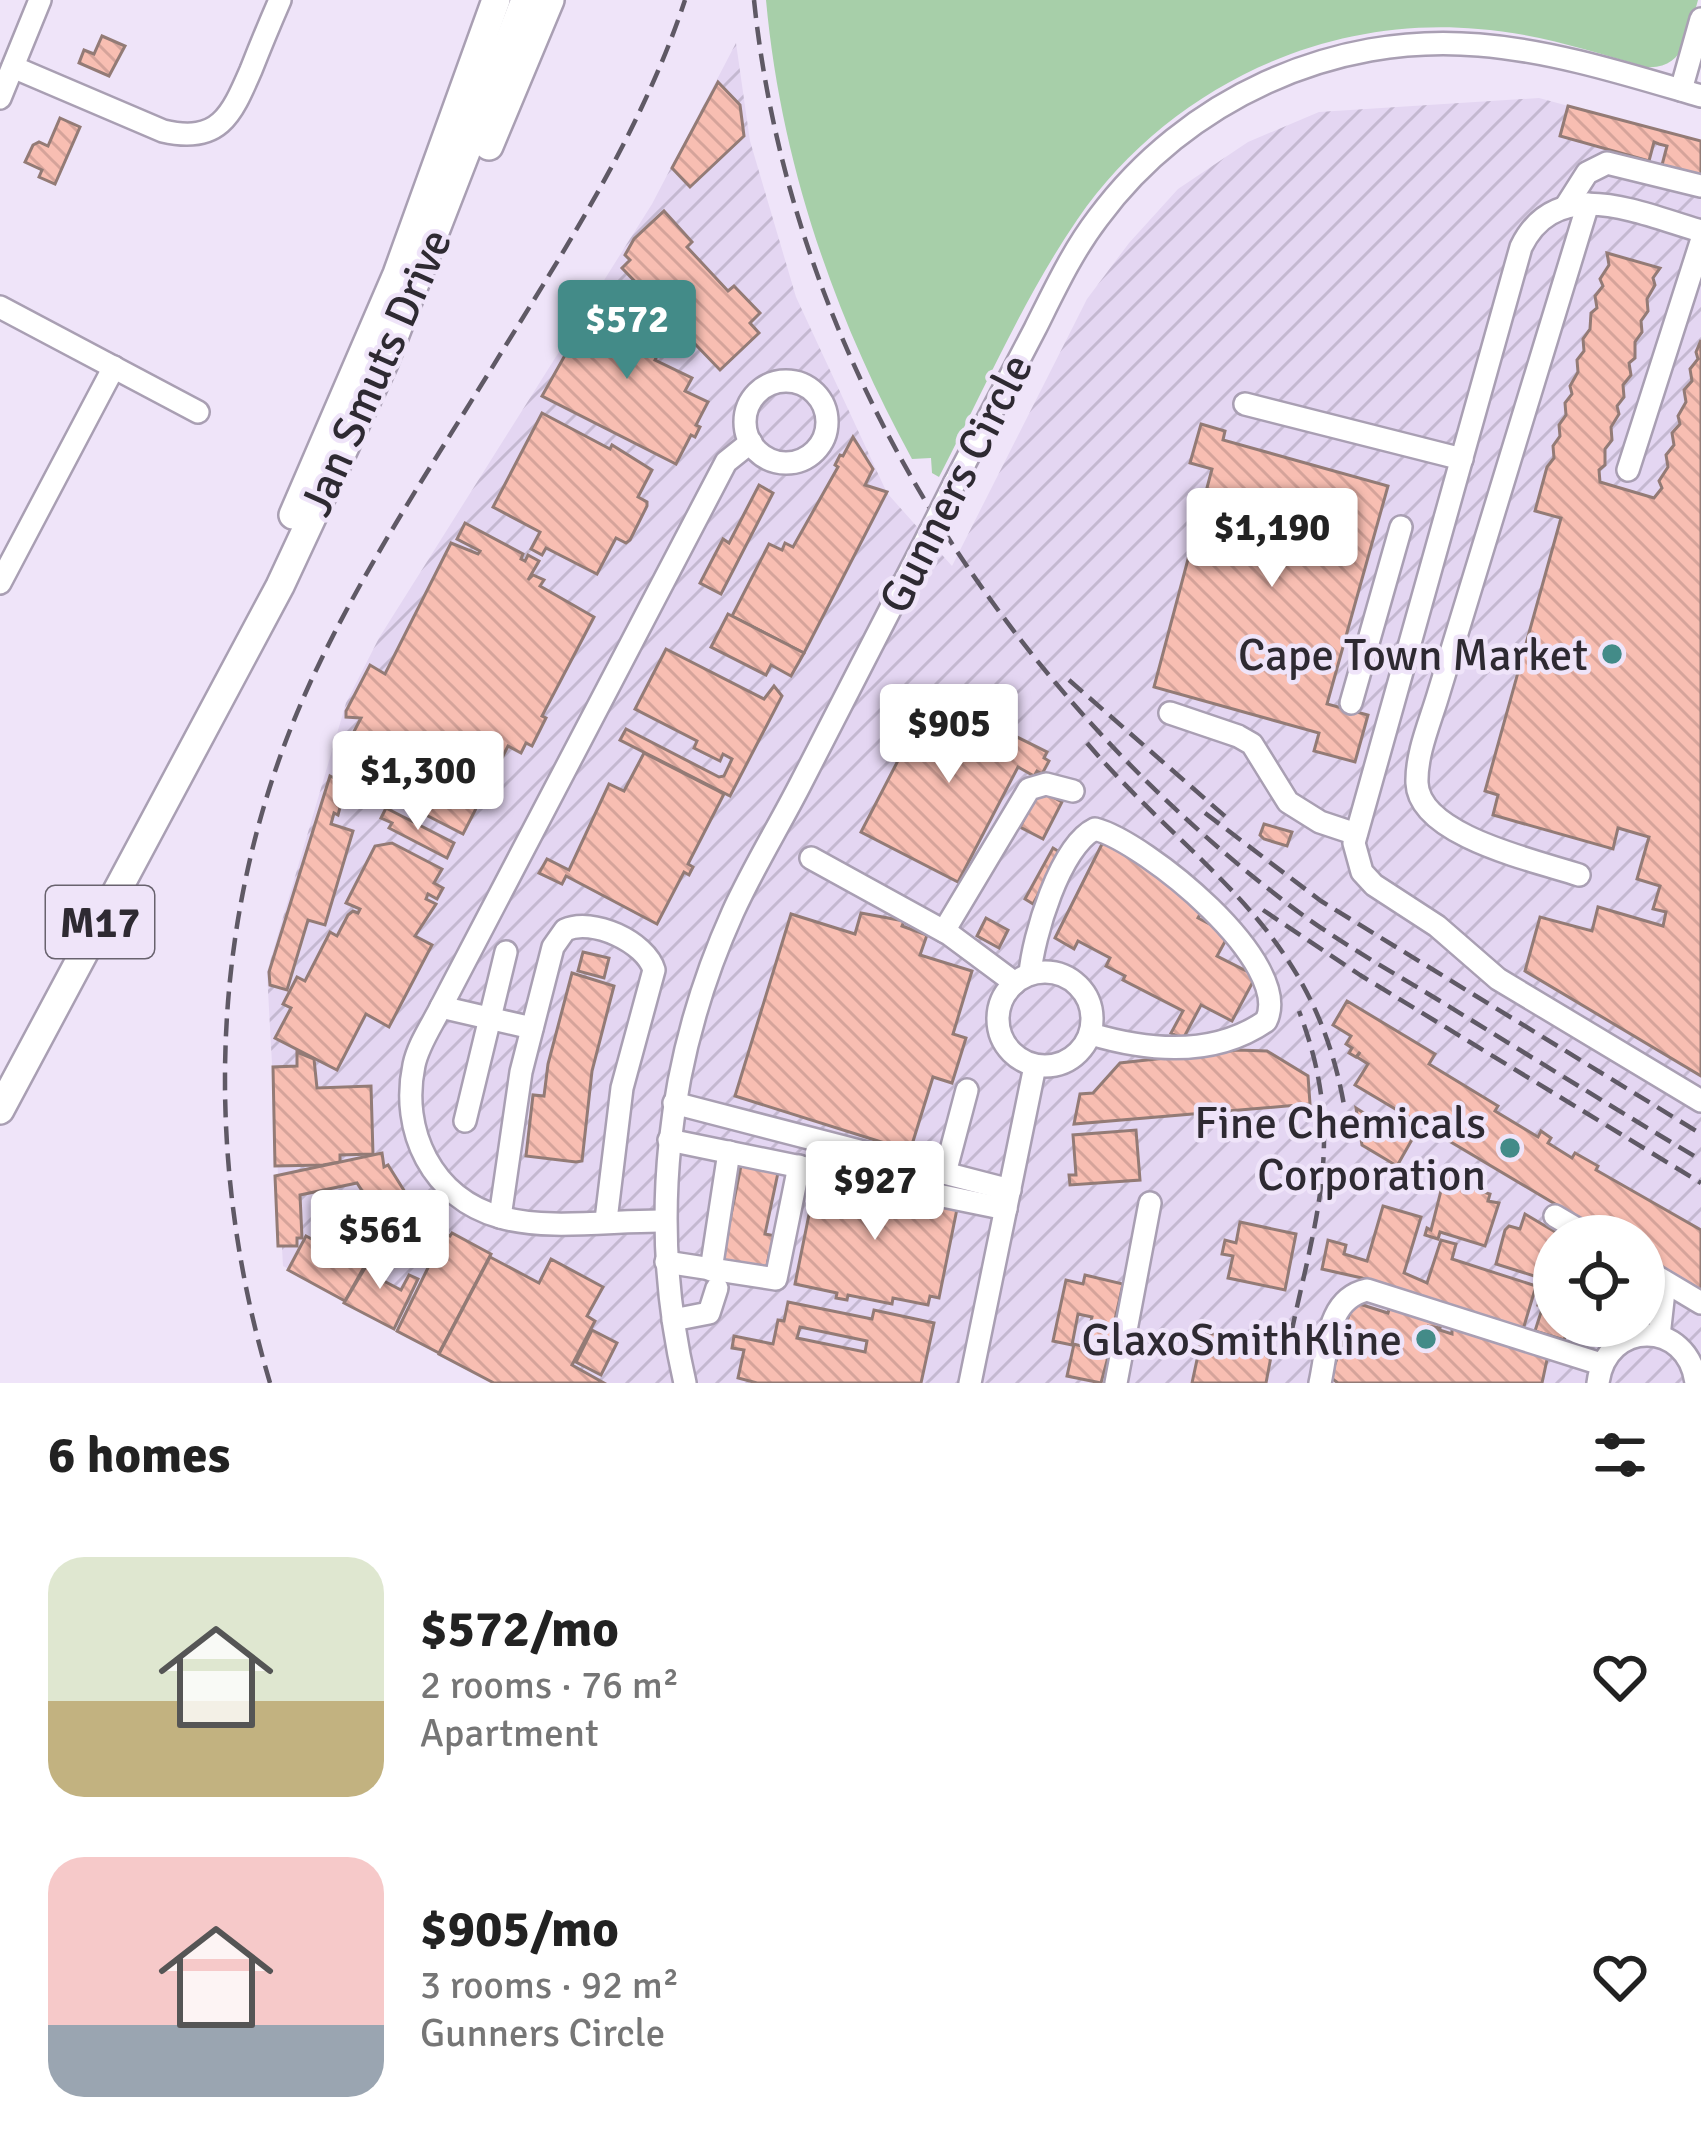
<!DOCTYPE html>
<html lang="en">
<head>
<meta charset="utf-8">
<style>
	body { margin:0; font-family:Signika,sans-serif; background:#f6f6f6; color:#222; height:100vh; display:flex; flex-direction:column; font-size:45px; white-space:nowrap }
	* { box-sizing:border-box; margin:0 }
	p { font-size:39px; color:#767676 }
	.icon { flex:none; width:66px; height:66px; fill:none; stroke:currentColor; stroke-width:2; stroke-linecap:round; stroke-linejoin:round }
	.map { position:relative; height:1383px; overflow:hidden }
	.details { display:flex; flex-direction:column; background:#fff; flex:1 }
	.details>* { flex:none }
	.fabs { position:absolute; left:1533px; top:1215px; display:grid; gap:24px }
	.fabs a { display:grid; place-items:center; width:132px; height:132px; border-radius:50%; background:#fff; box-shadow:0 3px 9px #0004; font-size:60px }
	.price { position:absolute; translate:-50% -102px; padding:0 27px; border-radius:12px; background:#fff; color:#222; font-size:39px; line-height:78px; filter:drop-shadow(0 3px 6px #0008) }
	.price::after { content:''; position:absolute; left:50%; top:72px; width:36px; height:27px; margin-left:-18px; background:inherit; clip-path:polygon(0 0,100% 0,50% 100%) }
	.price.active { background:#438b88; color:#fff }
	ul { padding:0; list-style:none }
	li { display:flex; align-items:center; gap:36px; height:300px; padding:0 48px }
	li span { display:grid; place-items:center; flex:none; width:336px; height:240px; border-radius:36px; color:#555 }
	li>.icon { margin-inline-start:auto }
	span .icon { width:144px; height:144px; fill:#fffc; stroke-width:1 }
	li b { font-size:51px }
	h2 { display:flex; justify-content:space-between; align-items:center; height:144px; padding:0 48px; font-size:51px }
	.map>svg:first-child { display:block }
	.industrial { fill:url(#industrial-furrows); fill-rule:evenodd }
	.grass { fill:#a7cfa9 }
	.building { fill:url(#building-back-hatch); stroke:#937b76; stroke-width:3; fill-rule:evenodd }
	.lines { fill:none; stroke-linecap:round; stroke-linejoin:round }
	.minor-casing { stroke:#a99fb3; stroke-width:26 }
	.major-casing { stroke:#a99fb3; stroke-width:32 }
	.minor { stroke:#fff; stroke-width:21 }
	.major { stroke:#fff; stroke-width:27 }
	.rail { stroke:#5f5965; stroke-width:4.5; stroke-dasharray:18 9; stroke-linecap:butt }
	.minor-bridge-casing { stroke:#a99fb3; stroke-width:26; stroke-linecap:butt }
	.minor-bridge { stroke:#fff; stroke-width:21 }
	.poi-dot { fill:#438b88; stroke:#efe4f9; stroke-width:4.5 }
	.labels { text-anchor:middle; stroke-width:9; stroke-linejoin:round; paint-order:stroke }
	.shield { fill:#efe4f9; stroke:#68626e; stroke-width:3 }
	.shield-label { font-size:42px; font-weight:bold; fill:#2e2a32 }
	.street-label { font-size:45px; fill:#2e2a32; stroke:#efe4f9 }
	.poi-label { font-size:45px; fill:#2e2a32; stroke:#efe4f9; text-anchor:end }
</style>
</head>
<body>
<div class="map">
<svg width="1701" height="1383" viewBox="0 0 1701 1383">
	<defs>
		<pattern id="industrial-furrows" width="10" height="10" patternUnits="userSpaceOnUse" patternTransform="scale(3)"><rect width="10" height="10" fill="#e4d6f2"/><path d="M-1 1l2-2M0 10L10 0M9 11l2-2" fill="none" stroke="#c4b8d0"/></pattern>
		<pattern id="building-back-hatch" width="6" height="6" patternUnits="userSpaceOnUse" patternTransform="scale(3)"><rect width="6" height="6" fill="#f8beb2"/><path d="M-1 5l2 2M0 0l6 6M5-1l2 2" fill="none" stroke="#d5a39a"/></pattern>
	</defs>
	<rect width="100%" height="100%" fill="#efe4f9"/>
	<path class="industrial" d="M 736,43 L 750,141 L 796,297 L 887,493 L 952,566 L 1087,299 L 1129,243 L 1178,189 L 1248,142 L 1319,112 L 1539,98 L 1701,142 L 1701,1383 L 500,1383 L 283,1266 L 267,972 L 346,703 L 379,638 L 652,204 ZM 1554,1236 L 1644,1236 L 1644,1326 L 1554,1326 Z"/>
	<path class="grass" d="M 766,0 L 1698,0 C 1689,31 1686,70 1646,67 C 1591,51 1535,33 1478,29 C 1321,15 1166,90 1077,220 C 1023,299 983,392 939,477 L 932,473 L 931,458 L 912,459 C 834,316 781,163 766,0 Z"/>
	<g class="building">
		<path d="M 102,36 L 125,46 L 109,76 L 79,63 L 84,50 L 94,54 Z"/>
		<path d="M 718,82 L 740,105 L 744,136 L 690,187 L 672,168 Z"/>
		<path d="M 1568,106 L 1701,141 L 1701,176 L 1662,165 L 1667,146 L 1659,144 L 1654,142 L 1649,161 L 1560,136 Z"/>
		<path d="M 60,118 L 80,127 L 55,184 L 39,177 L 42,170 L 25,162 L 33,145 L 39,142 L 48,146 Z"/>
		<path d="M 664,211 L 692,242 L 687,247 L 728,291 L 734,286 L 760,313 L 750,323 L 759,333 L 720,370 L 622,268 L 630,260 L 625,255 L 634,239 Z"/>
		<path d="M 1607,253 L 1660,268 L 1653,278 L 1655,285 L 1647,299 L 1648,311 L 1641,321 L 1642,332 L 1635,342 L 1635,358 L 1629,363 L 1631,375 L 1623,385 L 1624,397 L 1617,406 L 1619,414 L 1611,427 L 1612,440 L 1605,449 L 1605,465 L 1599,470 L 1600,482 L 1654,498 L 1662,488 L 1659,481 L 1668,467 L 1666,455 L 1674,445 L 1672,433 L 1680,424 L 1678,416 L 1686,402 L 1684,390 L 1692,381 L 1690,369 L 1698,359 L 1696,352 L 1701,340 L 1701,1076 L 1525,971 L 1540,917 L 1592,931 L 1598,907 L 1663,926 L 1666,912 L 1653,909 L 1660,886 L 1637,879 L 1649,837 L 1618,828 L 1613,849 L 1493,815 L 1498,795 L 1485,791 L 1561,518 L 1535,511 L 1547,467 L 1554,458 L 1553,446 L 1560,436 L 1559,425 L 1566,415 L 1565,403 L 1572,394 L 1570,386 L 1578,372 L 1577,360 L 1584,351 L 1583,339 L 1590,329 L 1591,313 L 1597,308 L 1595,296 L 1603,286 L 1600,279 L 1609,265 Z"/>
		<path d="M 600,293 L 649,319 L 645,326 L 666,337 L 655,360 L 692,378 L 685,391 L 708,402 L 696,425 L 700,427 L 695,437 L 691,435 L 676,464 L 542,396 Z"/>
		<path d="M 542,413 L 610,449 L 612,445 L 652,470 L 638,497 L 647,502 L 647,506 L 630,540 L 626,543 L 616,538 L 597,574 L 546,548 L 542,555 L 531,549 L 540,532 L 493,507 Z"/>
		<path d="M 1201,424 L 1225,431 L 1223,440 L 1388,486 L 1327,704 L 1368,715 L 1355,762 L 1314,751 L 1319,733 L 1154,687 L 1212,469 L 1190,463 Z"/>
		<path d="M 853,437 L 873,469 L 865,485 L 887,492 L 804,653 L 732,616 L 769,544 L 782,550 L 785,543 L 793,547 L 838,467 L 835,465 L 840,455 L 843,456 Z"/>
		<path d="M 759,485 L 773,493 L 721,594 L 700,583 L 723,539 L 729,543 Z"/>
		<path d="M 465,523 L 523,554 L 521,559 L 525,561 L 528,555 L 539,561 L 528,580 L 533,575 L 544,580 L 540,586 L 594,617 L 542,716 L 546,718 L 532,746 L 526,743 L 521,753 L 508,746 L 463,834 L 335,768 L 361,718 L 346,717 L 346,711 L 370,665 L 385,674 L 451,543 L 478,554 L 480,551 L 457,539 Z"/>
		<path d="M 728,614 L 804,653 L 791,676 L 771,665 L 766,675 L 711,647 Z"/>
		<path d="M 666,649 L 764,699 L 774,686 L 782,696 L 730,796 L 620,740 L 626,729 L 719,777 L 724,776 L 732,759 L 723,754 L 720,761 L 694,748 L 697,741 L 635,709 Z"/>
		<path d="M 933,693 L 999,727 L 1002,721 L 1011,725 L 1007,732 L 1047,752 L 1044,758 L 1049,761 L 1042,774 L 1037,771 L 1034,776 L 1018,767 L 958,882 L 861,832 Z"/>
		<path d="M 644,753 L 724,794 L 688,864 L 693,867 L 689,875 L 684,872 L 657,924 L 566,876 L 562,884 L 539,873 L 547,859 L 569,870 L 609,784 L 624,791 Z"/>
		<path d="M 330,776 L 346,784 L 338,815 L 334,813 L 331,824 L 353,831 L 325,925 L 308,920 L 287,990 L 270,985 L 269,972 Z"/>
		<path d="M 1039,790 L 1062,802 L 1043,839 L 1020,827 Z"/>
		<path d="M 386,808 L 454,843 L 447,858 L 389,828 L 392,823 L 381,818 Z"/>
		<path d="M 1264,824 L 1292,832 L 1287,846 L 1264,839 L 1260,835 Z"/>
		<path d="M 1103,842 L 1169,876 L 1203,909 L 1198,918 L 1219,929 L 1227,938 L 1217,956 L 1256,976 L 1232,1021 L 1201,1005 L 1183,1039 L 1171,1033 L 1183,1011 L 1123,980 L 1125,976 L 1106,966 L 1110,958 L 1078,941 L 1074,949 L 1055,938 Z"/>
		<path d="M 392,843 L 442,869 L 434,883 L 443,888 L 437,899 L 428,894 L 426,899 L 436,904 L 415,936 L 432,945 L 389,1027 L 366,1014 L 337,1070 L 275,1038 L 291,1008 L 283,1004 L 297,977 L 305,981 L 330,932 L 337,936 L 348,915 L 353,911 L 358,913 L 360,909 L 346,903 L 375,846 Z"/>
		<path d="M 1053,848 L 1061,853 L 1033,904 L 1025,899 Z"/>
		<path d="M 861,913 L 904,921 L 902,926 L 927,935 L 920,955 L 972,971 L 953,1034 L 966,1038 L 952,1083 L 933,1077 L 910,1151 L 735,1096 L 791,914 L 855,934 Z"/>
		<path d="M 986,918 L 1008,930 L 999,948 L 977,936 Z"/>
		<path d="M 583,952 L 609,958 L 604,978 L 578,971 Z"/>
		<path d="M 572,973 L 614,986 L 592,1071 L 582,1161 L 576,1162 L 526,1156 L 533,1095 L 544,1096 L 548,1064 Z"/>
		<path d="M 1347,1001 L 1435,1054 L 1429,1064 L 1498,1106 L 1495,1111 L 1538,1137 L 1541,1131 L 1551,1138 L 1548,1143 L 1572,1158 L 1575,1153 L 1598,1166 L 1596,1170 L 1701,1230 L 1701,1292 L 1644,1257 L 1644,1236 L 1609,1236 L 1355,1085 L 1368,1064 L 1357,1057 L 1360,1052 L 1356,1057 L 1349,1053 L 1352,1048 L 1346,1044 L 1351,1036 L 1333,1025 Z"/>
		<path d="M 1237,1050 L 1267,1051 L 1308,1076 L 1310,1104 L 1074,1124 L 1080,1094 L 1093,1093 L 1120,1063 Z"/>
		<path d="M 297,1052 L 314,1059 L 317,1088 L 371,1086 L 373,1154 L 340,1155 L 340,1162 L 323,1165 L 275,1166 L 273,1067 L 297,1066 Z"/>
		<path d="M 1356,1108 L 1384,1126 L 1387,1120 L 1414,1136 L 1397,1166 L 1362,1145 Z"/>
		<path d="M 1136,1130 L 1140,1180 L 1070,1185 L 1069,1175 L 1076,1175 L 1073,1135 Z"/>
		<path d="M 382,1153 L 384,1167 L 388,1165 L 410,1200 L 400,1207 L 402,1209 L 380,1219 L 357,1183 L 300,1195 L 302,1238 L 297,1238 L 297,1246 L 278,1246 L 275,1176 Z"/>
		<path d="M 742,1161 L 779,1168 L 765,1234 L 776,1236 L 782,1258 L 769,1256 L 765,1275 L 721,1264 Z"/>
		<path d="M 1446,1171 L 1468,1180 L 1466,1187 L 1490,1194 L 1488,1201 L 1499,1203 L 1485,1246 L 1440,1232 L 1438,1239 L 1425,1235 L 1427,1228 L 1431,1230 Z"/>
		<path d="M 817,1175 L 958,1204 L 939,1298 L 930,1296 L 928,1305 L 893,1298 L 892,1304 L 848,1295 L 847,1300 L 836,1298 L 837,1293 L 795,1284 Z"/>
		<path d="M 1383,1206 L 1421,1217 L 1404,1273 L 1427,1283 L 1441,1240 L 1456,1244 L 1452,1259 L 1536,1286 L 1522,1333 L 1362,1278 L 1322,1269 L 1328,1240 L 1346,1245 L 1344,1254 L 1367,1261 Z"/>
		<path d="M 1525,1214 L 1562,1236 L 1554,1236 L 1554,1258 L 1547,1280 L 1496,1264 L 1505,1230 L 1509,1226 L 1520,1229 Z"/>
		<path d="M 1240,1222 L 1296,1234 L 1285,1290 L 1228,1278 L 1233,1256 L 1222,1254 L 1225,1240 L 1236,1243 Z"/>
		<path d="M 445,1233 L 450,1236 L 452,1233 L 491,1254 L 439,1353 L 397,1331 Z"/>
		<path d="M 306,1236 L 364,1267 L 345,1301 L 288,1270 Z"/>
		<path d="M 377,1248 L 394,1257 L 382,1280 L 401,1290 L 409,1275 L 418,1279 L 394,1329 L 344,1303 Z"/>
		<path d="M 490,1257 L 539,1283 L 551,1259 L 603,1287 L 587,1316 L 595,1321 L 572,1365 L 604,1383 L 494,1383 L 439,1354 Z"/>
		<path d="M 1085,1275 L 1123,1284 L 1114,1324 L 1117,1324 L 1101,1383 L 1067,1376 L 1074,1344 L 1085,1347 L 1092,1317 L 1078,1314 L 1072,1345 L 1053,1341 L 1066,1280 L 1083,1284 Z"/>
		<path d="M 1554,1277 L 1554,1326 L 1569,1326 L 1564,1340 L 1535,1331 L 1543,1306 L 1538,1305 L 1540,1299 L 1544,1300 Z"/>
		<path d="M 788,1302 L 872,1319 L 874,1310 L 934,1323 L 921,1383 L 757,1383 L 738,1378 L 744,1350 L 732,1348 L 734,1336 L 773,1344 L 778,1320 L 784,1321 ZM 800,1327 L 867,1341 L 865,1352 L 797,1338 Z"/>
		<path d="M 1353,1302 L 1388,1313 L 1391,1303 L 1443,1318 L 1440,1328 L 1427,1326 L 1452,1334 L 1452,1323 L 1548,1355 L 1542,1383 L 1338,1383 L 1330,1377 L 1346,1335 L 1343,1334 Z"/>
		<path d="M 592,1330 L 617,1343 L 601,1375 L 576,1362 Z"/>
		<path d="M 1203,1332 L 1273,1346 L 1266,1383 L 1192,1383 Z"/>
	</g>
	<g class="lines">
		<defs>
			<g id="minor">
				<path d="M 13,67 L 163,131 C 219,144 231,116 251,70 C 260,47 270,23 280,0"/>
				<path d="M 1681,90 L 1701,19"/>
				<path d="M 0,98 L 40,0"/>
				<path d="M 1566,206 L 1587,173 L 1607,163 L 1701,186"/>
				<path d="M 1701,231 C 1641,214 1557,173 1521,247 L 1354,843 L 1362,872 L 1374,885 L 1437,926 L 1498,979 L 1701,1101"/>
				<path d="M 0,307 L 198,412"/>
				<circle cx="786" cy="422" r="41"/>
				<path d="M 1245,404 L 1462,459"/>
				<path d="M 1628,470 L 1701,242"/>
				<path d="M 955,482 C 982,431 1008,380 1035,329 C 1054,291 1072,252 1098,218 C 1185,100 1333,32 1479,45 C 1554,51 1629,75 1701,96"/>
				<path d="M 0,583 L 114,367"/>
				<path d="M 1351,703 L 1401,527"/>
				<path d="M 1170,713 L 1238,736 L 1252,744 L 1288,802 L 1320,822 L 1356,834"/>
				<path d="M 811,858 L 949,934 L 1015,983"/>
				<path d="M 1579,875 C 1537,861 1419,836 1417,783 C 1416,753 1431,720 1439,692 L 1588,204"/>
				<path d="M 944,931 L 1029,789 L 1046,784 L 1073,791"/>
				<circle cx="1045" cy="1019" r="47"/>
				<path d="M 1030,974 C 1033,937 1060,846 1095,829 C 1145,842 1295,963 1266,1021 C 1214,1057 1148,1051 1091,1034"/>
				<path d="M 441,1007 L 532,1028"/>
				<path d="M 674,1103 L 1010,1190"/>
				<path d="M 465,1121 L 506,952"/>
				<path d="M 669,1140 L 1006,1209"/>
				<path d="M 945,1173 L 967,1090"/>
				<path d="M 1555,1216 L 1589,1236"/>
				<path d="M 500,1217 L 521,1072 L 553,947 L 565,930 C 592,917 646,942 654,970 L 622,1088 L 606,1220"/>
				<path d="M 665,1221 C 615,1220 547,1231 500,1217 C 432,1198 400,1131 414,1065 C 418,1045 432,1025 441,1007 L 726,462 L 751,442"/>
				<path d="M 666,1262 L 776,1279 L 799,1166"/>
				<path d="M 1644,1269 L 1701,1303"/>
				<path d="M 711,1270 L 729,1152"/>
				<path d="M 673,1320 L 709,1313 L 717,1288"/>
				<path d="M 1659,1336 L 1665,1282"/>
				<path d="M 685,1383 C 648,1224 666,1060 733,912 C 753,868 779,826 801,783 C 844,699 887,616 930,532"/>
				<path d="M 970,1383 L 1035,1066"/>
				<path d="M 1116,1383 L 1150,1203"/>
				<path d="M 1320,1383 C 1328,1348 1326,1299 1367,1290 L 1601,1364"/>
				<path d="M 1598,1383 C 1606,1319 1688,1319 1696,1383"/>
			</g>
			<g id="major">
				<path d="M 489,146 L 550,0"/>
				<path d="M 293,515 L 397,274 L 496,0"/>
				<path d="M 0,1110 L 280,586 L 384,363 L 525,0"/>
			</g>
		</defs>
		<use href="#minor" class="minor-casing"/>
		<use href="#major" class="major-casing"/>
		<use href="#minor" class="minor"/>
		<use href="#major" class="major"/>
		<g class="rail">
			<path d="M 754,0 C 791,358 1001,684 1284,901 C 1334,940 1391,971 1445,1004 C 1530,1056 1615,1109 1701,1160"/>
			<path d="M 1069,680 L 1227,818"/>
			<path d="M 1087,743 C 1196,870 1312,925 1344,1105"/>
			<path d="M 1205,813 L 1321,901 L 1701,1134"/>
			<path d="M 1263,910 L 1360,975 L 1701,1183"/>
			<path d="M 1291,1334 C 1317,1213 1346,1134 1299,1011"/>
			<path d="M 270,1383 C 201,1152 209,904 310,683 C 363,568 435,461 501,353 C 571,240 643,127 685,0"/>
		</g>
		<defs>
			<path id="minor-bridge" d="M 930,532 L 955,482"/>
		</defs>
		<use href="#minor-bridge" class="minor-bridge-casing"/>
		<use href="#minor-bridge" class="minor-bridge"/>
	</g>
	<g class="poi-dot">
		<circle cx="1612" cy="654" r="12"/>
		<circle cx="1510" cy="1148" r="12"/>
		<circle cx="1426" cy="1339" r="12"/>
	</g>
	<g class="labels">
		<rect class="shield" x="46" y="886" width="108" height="72" rx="9"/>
		<g class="shield-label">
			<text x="100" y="937">M17</text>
		</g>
		<g class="street-label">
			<text transform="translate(375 372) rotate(-66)" y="16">Jan Smuts Drive</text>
			<text transform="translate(955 483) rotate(-63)" y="16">Gunners Circle</text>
		</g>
		<g class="poi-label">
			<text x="1588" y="670">Cape Town Market</text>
			<text x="1486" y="1138">Fine Chemicals<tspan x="1486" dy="52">Corporation</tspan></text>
			<text x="1402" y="1355">GlaxoSmithKline</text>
		</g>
	</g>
</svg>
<div class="fabs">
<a><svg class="icon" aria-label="locate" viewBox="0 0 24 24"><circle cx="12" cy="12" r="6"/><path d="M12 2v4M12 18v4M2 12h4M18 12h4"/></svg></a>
</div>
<b class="price active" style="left:627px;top:382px">$572</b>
<b class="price" style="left:1272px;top:590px">$1,190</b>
<b class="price" style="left:949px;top:786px">$905</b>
<b class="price" style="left:418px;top:833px">$1,300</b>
<b class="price" style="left:875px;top:1243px">$927</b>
<b class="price" style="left:380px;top:1292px">$561</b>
</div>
<section class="details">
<h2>6 homes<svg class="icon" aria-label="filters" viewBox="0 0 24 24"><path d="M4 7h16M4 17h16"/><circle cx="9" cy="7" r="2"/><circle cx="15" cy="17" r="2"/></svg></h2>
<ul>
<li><span style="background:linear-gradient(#dfe7d0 60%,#c2b280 0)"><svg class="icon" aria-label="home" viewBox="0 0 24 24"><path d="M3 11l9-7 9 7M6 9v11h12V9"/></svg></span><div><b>$572/mo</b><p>2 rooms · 76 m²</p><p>Apartment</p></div><svg class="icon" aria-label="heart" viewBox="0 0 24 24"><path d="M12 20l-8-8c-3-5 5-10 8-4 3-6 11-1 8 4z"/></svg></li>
<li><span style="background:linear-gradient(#f6c9c9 70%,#9aa5b1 0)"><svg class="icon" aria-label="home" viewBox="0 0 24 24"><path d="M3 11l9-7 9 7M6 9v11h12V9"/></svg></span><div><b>$905/mo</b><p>3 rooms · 92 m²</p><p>Gunners Circle</p></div><svg class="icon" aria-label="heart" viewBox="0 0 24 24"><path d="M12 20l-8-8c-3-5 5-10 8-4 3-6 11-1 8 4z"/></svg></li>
</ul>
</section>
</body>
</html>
